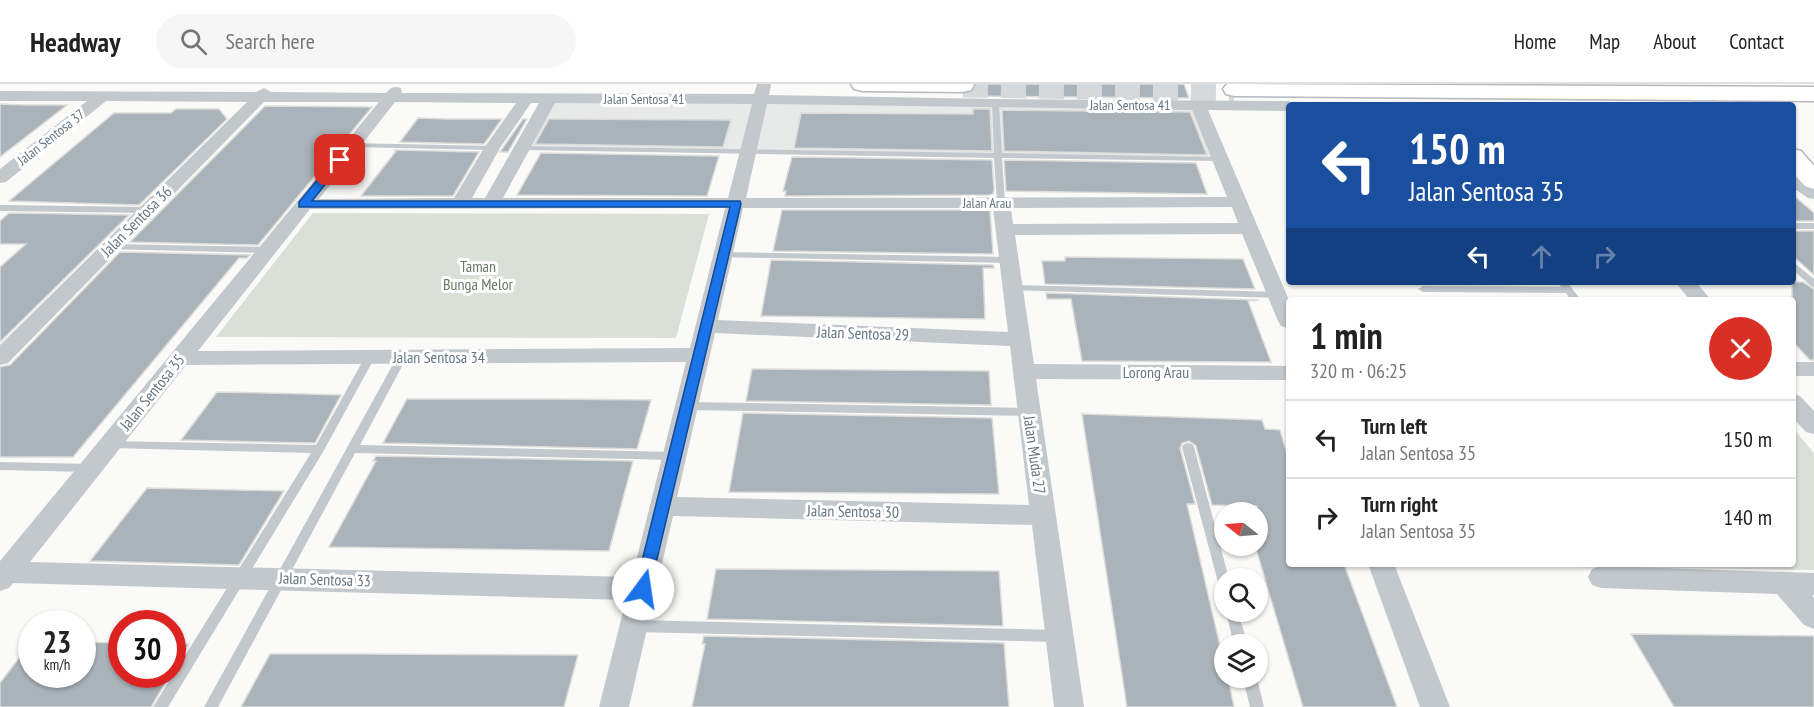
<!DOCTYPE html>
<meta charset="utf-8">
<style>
:root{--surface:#fff;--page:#f6f6f6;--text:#222;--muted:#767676;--line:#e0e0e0}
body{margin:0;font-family:"PT Sans Narrow",sans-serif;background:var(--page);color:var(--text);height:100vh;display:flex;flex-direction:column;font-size:22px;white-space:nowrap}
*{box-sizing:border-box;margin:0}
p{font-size:20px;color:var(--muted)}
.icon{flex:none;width:33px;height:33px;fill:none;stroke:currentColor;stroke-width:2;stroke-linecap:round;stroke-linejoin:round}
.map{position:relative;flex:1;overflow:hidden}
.drawer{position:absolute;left:1286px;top:213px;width:510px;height:270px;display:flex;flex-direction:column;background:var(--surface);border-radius:6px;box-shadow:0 2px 4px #0004}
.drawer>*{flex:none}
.hud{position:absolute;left:1286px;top:18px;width:510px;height:183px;border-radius:6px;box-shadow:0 2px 4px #0004;background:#1a4fa0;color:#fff;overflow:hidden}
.needle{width:39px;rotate:287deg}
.fabs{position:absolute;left:1214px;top:418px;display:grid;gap:12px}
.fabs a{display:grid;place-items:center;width:54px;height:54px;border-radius:50%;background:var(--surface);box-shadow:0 2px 4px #0004;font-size:30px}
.speed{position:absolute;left:18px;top:526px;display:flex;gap:12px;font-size:30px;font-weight:700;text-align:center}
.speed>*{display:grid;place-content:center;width:78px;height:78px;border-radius:50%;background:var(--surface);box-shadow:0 2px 4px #0004;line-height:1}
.speed small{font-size:15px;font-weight:400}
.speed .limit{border:9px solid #d22;background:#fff;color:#111}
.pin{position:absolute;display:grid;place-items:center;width:51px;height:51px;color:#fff;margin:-26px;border-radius:12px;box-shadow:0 3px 9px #0006}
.me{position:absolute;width:66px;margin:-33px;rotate:14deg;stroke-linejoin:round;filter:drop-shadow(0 0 4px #0008)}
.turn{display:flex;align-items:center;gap:21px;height:126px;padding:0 24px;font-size:27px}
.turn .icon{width:78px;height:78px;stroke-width:2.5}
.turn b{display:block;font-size:42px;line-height:51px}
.lanes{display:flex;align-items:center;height:57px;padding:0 24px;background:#0003;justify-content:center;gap:30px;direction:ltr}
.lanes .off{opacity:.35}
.round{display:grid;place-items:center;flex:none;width:63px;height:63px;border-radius:32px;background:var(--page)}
.head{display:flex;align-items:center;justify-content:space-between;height:102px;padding:0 24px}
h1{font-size:36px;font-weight:700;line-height:45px}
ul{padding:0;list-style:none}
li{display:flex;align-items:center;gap:18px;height:78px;padding:0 24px;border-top:2px solid var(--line)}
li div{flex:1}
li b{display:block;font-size:22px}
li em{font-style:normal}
header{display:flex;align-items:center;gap:36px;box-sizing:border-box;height:84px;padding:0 30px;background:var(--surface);border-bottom:2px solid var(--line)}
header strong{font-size:28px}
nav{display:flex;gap:33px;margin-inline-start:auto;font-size:21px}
.search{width:420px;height:54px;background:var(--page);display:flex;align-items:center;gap:15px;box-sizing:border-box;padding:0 21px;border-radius:33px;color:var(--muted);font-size:22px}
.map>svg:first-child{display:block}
.built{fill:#e8e9e9}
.green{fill:#dadfd7}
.building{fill:#aab3b9;stroke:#dcdcda;stroke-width:1.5}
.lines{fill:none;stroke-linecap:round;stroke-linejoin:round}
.trunk-tunnel{stroke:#d5d9db;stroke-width:25;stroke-dasharray:25 13;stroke-linecap:butt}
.trunk-casing{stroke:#b4b9bd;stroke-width:3}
.service{fill:#c3c8cc;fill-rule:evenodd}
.minor{fill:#c3c8cc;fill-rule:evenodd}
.trunk{fill:#fff;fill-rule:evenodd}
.route{fill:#1a73e8;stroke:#114b97;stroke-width:1.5}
.labels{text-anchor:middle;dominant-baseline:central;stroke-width:6;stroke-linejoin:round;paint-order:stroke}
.far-street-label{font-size:14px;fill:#657683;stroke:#fff}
.street-label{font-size:16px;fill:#657683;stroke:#fff}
.park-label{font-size:16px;fill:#687a64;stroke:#fff}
</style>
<header>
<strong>Headway</strong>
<div class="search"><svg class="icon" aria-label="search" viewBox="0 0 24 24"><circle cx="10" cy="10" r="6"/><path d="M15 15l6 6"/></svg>Search here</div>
<nav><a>Home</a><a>Map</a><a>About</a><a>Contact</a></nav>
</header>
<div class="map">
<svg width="1814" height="623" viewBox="0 0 1814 623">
<rect width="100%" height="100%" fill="#fafaf8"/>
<path class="built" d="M554 18 1191 24 1211 73 530 62Z"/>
<g class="green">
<path d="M313 129 709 130 676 254 216 253Z"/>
<path d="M1793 344 1814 369V486L1579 483 1573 480H1792Z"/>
</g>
<g class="building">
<path d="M976 0H1184L1189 14 973 12Z"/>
<path d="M0 20 25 21H67L0 73Z"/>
<path d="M265 22 372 23 258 161 130 158Z"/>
<path d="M176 25H219L227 35 139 121 9 117 114 29H171Z"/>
<path d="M973 25H990L992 67 794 64 801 29 973 30Z"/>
<path d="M1002 26 1190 28 1207 71 1004 67Z"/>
<path d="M418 34 447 35H502L484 60 400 58Z"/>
<path d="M523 35H527L508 68H500Z"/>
<path d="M549 35H559L731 36 723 63 535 60Z"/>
<path d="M394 66 479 68 453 112H361L396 67Z"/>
<path d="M541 69 719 72 707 112 517 111Z"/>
<path d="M792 73 992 76 994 106 993 110 989 111 785 112 786 107H783Z"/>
<path d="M1004 76 1196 79 1207 110 1006 107Z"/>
<path d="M1792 110 1814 129V137H1792Z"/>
<path d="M782 126H990L993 170 773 167Z"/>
<path d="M9 129 129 131 0 258V183L26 160H0V137Z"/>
<path d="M1792 147H1814V191L1792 171Z"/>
<path d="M120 168 250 171 247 174H239L73 373H0V283L10 281Z"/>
<path d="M1065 173 1243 175 1255 205 1045 200 1042 177H1065Z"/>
<path d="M771 176 993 181 994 184H983L985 235 761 232Z"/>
<path d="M1792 198H1803L1814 205V276H1810L1792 257Z"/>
<path d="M1046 209 1259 216 1248 217 1271 278 1082 277 1071 215H1047Z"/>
<path d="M752 285 989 287 991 321 746 317Z"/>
<path d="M217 308 307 310 341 311 315 359 181 356Z"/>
<path d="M407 315H553L651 316 637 365 383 359Z"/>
<path d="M743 329 992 334 999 410 729 408Z"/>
<path d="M1082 330 1262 336 1265 345 1280 346 1288 374V480H1344L1397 623H1303L1257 468V422L1212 421 1196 362 1189 357 1182 359 1180 364 1195 420H1187L1224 579V594H1228L1234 623H1127Z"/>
<path d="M376 372 633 377 609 467 329 463 376 377H373Z"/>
<path d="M147 404 237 406 284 407 239 481 90 477Z"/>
<path d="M716 485 999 487 1003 542 707 535Z"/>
<path d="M1631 550 1814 552V623H1674Z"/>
<path d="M704 552 1004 559 1009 623H692L705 560H702Z"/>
<path d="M32 557V591H82V558L122 559V591H170L151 623H0V599Z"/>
<path d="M172 560H189L172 587Z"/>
<path d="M270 570H362L578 571 564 623H241Z"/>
</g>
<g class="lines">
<path class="trunk-tunnel" d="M963 1 1234 5"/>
<defs>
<g id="trunk">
<path d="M851 0H973L974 1 971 6 963 8 862 7 854 5Z"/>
<path d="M1227 0 1814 3V17L1234 12 1226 10 1223 5Z"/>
<path d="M1792 65 1801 67 1814 82V105L1805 102 1792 88Z"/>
</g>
</defs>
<use href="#trunk" class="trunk-casing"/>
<g class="service">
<path d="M992 18 999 20 1002 69 1219 73 1223 75 1219 77 1002 74 1005 119 1001 122 997 119 994 74 522 66 518 64 522 62 994 69Z"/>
<path d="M349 59 492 62 496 64 492 66 352 63 348 61Z"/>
<path d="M0 121 147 123 151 126 147 129 0 127Z"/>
<rect x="1792" y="139" width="22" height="6"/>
<path d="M110 160 267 163 271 166 267 169 107 165 106 163Z"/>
<path d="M724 168 1009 173 1014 176 1009 179 721 173V169Z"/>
<path d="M1792 177 1814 195V203L1811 202 1792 185Z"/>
<path d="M1557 198H1567L1581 216H1571L1566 209 1423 208 1418 205 1423 202 1561 203Z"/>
<path d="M1012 201 1277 208 1282 211 1277 214 1009 206 1007 204Z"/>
<path d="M370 270 375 273 323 368 168 623H153L311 369 110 364 106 363 104 360 106 357 316 361 365 273Z"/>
<path d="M402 270 407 273 360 361 675 368 679 369 681 372 679 375 675 376 355 369 218 623H204L397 273Z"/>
<path d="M687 318 1029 324 1034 328 1029 332 687 326 682 322Z"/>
<path d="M1188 359 1192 360 1194 363 1229 495H1224V503L1220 502 1218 498 1182 363 1184 360Z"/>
<path d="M0 378 90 380 94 381 96 384 94 387 90 388 0 386Z"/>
<path d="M1226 528H1238L1248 561H1234Z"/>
<path d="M634 536 1059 546 1064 548 1066 552 1064 556 1059 558 634 548 629 546 627 542 629 538Z"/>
<path d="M1243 594H1257L1264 623H1250Z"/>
</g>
<g class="minor">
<path d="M757 0H771L769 11 995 15 1288 17 1295 21H1288V27L1208 26 1289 216 1288 244 1281 242 1278 237 1242 150 1015 151 1034 280 1288 282V296L1036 295 1084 623H1054L1032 441 673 432 629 623H599L626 516 13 499 9 504 0 507V477L379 18H264L8 279 0 281V261L247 18 106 17 6 98 0 99V85L87 17H0V7L256 8 264 4 271 8 386 9C391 3 394 2 401 4L402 9 754 10ZM395 18 516 19 484 64 454 114 319 115ZM531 19H539L485 114H472L500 64ZM555 19 752 20 728 114H503ZM767 20 1192 26 1227 113 746 114ZM1232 123 1238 139 1013 140 1011 124ZM725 124 690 264 198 267 310 125ZM743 124H993L1008 248 718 236ZM715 249 1010 262 1029 421 677 413ZM686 278 632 493 30 478 186 281Z"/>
<path d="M1691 3 1696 5 1714 21H1697L1683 8Z"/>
<path d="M1716 3 1721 5 1738 21H1721L1708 8Z"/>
<path d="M1792 89 1814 102V115L1808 114 1792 103Z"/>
<path d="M1675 198H1696L1711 216H1690Z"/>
<rect x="1792" y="278" width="22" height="14"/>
<path d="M1792 310 1800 312 1814 327V350L1806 348 1792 333Z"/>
<path d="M1368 480H1394L1450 623H1420Z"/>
<path d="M1601 482 1814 489V511H1812L1814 514V545L1804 541 1777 510 1601 504 1592 501 1588 493 1592 485Z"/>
</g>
<use href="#trunk" class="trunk"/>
</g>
<path class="route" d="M336 73 345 76 312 117H740L741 120 649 509 643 511 637 509 635 505 730 123H299V118Z"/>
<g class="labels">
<g class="far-street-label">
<text x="644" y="15">Jalan Sentosa 41</text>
<text x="1130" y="21">Jalan Sentosa 41</text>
<text transform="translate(51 53) rotate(-38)">Jalan Sentosa 37</text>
<text x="987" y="119">Jalan Arau</text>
</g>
<g class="street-label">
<text transform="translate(136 137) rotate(-45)">Jalan Sentosa 36</text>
<text transform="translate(863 249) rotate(2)">Jalan Sentosa 29</text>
<text x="439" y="273">Jalan Sentosa 34</text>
<text x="1156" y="288">Lorong Arau</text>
<text transform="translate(152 308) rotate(-51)">Jalan Sentosa 35</text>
<text transform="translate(1035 371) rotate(82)">Jalan Muda 27</text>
<text transform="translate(853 427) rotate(1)">Jalan Sentosa 30</text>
<text transform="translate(325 495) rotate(2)">Jalan Sentosa 33</text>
</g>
<g class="park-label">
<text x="478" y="182">Taman<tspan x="478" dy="18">Bunga Melor</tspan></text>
</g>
</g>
</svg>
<div class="fabs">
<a><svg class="needle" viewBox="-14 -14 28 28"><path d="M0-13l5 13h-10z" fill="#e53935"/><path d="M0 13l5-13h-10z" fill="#767676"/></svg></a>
<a><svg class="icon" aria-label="search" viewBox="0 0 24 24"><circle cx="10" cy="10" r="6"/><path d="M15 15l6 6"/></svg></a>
<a><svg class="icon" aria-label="layers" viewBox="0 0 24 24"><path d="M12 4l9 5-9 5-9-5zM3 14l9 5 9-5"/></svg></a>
</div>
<div class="speed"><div>23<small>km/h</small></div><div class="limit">30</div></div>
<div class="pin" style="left:340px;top:76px;background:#d93025"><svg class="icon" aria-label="arrive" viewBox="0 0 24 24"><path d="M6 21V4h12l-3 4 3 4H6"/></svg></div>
<svg class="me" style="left:643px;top:505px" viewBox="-20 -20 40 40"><circle r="19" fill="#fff"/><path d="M0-13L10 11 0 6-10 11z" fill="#1a73e8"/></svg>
<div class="hud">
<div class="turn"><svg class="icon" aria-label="left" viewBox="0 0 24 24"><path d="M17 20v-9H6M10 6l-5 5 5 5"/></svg><div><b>150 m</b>Jalan Sentosa 35</div></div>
<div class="lanes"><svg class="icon" aria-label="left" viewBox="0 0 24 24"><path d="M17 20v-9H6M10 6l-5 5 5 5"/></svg><svg class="icon off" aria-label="ahead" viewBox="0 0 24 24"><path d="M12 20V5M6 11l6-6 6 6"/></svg><svg class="icon off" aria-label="right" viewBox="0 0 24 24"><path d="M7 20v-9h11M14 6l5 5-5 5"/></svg></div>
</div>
<section class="drawer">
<div class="head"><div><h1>1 min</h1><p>320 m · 06:25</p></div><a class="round" style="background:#d93025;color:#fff"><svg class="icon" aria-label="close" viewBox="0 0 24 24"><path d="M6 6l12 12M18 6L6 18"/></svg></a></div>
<ul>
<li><svg class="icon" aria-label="left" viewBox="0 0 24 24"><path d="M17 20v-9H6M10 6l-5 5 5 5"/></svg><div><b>Turn left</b><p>Jalan Sentosa 35</p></div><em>150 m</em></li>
<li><svg class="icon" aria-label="right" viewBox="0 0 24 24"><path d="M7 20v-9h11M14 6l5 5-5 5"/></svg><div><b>Turn right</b><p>Jalan Sentosa 35</p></div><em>140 m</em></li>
</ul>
</section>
</div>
